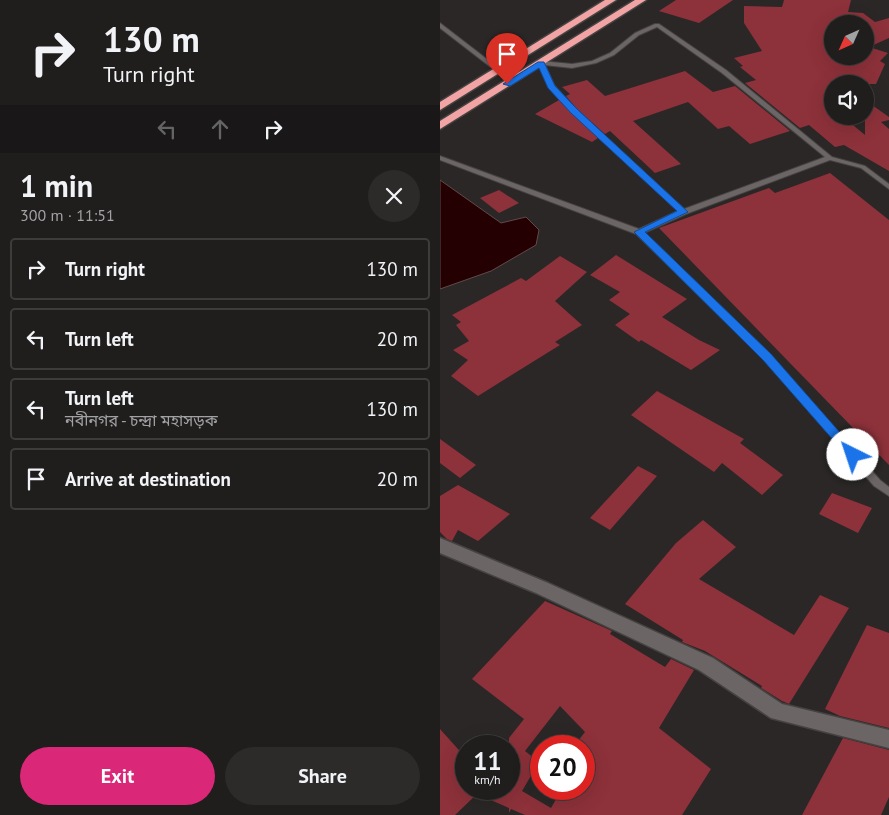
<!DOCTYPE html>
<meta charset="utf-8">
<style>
:root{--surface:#201d1d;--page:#2d2a2a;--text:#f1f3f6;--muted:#a2a2a4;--line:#3d3b3b;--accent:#db2777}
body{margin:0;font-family:"PT Sans","Noto Sans Bengali",sans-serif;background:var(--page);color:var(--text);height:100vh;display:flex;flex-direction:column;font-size:19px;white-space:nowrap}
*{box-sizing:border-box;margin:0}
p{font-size:16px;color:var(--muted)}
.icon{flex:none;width:28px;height:28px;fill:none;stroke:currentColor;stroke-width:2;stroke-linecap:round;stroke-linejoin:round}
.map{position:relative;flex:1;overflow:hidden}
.details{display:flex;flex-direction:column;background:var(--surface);width:440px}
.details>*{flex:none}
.guide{background:#201d1d;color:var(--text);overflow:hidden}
.needle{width:32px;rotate:225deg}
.fabs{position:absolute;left:384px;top:15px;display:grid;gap:10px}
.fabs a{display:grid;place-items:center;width:50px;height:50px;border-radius:50%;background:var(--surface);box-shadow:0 5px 20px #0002,0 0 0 1px var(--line);font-size:25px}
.speed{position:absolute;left:15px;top:735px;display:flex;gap:10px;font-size:25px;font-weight:700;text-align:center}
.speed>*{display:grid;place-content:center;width:65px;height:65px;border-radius:50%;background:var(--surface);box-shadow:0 5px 20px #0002,0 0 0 1px var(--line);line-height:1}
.speed small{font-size:12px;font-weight:400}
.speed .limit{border:8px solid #d22;background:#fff;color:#111}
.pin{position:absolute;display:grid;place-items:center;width:42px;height:42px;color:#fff;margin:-51px -21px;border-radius:50% 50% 50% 0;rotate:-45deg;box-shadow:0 0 5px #0007}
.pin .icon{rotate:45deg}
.me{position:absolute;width:55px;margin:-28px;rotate:319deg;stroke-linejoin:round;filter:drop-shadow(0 0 4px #0008)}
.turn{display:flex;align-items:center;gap:18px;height:105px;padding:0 20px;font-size:22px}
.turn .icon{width:65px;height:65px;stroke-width:2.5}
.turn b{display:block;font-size:35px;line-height:42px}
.lanes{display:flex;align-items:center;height:48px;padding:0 20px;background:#0003;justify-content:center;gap:25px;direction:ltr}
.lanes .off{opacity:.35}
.round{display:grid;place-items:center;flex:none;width:52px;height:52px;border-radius:26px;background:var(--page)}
.summary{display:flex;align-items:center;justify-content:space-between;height:85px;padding:0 20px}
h1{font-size:30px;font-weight:700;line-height:38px}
.primary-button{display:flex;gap:10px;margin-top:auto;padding:10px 20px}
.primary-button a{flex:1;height:58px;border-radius:30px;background:var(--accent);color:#fff;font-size:20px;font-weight:700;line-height:58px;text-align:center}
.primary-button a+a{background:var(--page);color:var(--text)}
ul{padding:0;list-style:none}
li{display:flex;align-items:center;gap:15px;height:62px;margin:0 10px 8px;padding:0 10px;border:2px solid var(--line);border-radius:5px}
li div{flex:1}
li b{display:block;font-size:19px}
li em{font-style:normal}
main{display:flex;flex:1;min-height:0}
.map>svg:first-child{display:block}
.water{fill:#250002;stroke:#63494a}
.building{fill:#8d313a;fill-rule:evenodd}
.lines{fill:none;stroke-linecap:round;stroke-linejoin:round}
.lane-casing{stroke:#464242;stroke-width:2}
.street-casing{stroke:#464242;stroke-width:3}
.highway-casing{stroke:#464242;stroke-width:3}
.lane{fill:#6b6665;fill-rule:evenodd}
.street{fill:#6b6665;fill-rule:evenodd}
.highway{fill:#f2a4a5;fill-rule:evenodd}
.route{fill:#1a73e8;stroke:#114b97}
</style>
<main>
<section class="details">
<div class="guide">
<div class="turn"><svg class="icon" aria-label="right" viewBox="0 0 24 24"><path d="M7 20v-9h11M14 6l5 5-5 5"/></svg><div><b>130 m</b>Turn right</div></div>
<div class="lanes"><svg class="icon off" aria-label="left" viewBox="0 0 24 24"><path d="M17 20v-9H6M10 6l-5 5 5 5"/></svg><svg class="icon off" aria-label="ahead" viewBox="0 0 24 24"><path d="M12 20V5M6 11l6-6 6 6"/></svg><svg class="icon" aria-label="right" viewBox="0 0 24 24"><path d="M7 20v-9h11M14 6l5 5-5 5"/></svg></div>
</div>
<div class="summary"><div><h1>1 min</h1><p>300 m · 11:51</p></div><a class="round"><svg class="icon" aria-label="close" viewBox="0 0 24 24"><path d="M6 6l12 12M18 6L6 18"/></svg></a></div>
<ul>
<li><svg class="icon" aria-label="right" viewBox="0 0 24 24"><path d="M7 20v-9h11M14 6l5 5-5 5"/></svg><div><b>Turn right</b></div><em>130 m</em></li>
<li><svg class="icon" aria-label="left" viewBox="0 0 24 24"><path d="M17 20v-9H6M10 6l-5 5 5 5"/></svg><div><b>Turn left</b></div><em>20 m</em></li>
<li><svg class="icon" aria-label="left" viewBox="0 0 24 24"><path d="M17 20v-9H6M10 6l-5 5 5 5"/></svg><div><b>Turn left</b><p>নবীনগর - চন্দ্রা মহাসড়ক</p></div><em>130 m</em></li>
<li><svg class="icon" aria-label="arrive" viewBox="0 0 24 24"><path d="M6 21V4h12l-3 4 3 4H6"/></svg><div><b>Arrive at destination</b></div><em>20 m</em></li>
</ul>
<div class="primary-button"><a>Exit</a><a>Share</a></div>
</section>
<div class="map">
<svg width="449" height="815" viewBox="0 0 449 815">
<rect width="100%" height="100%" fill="#2b2727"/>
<path class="water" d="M0 180 61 223 86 217 99 230 96 245 51 271 0 289Z"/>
<g class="building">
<path d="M236 0H293L259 23 219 11Z"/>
<path d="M344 0H411L408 12 423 13 435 22 449 18V38L429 47 448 53 440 61 445 64 436 84H392V116H402L425 135V100L449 117V120L441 122 449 129V171L404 145 395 147 369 125 360 128 305 83 316 80 300 67 303 66 294 58 322 51 304 23V6L342 7ZM392 24H425V56H392Z"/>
<path d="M245 71 273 92 295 86 350 131 310 144 289 126 278 129 248 102 193 121 241 164 215 173 170 131 165 134 137 109 126 96 130 94 122 87 147 80 165 96Z"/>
<path d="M119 100 131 113 158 138 152 142 95 114Z"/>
<path d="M390 173 449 220V465L219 228 329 188 335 193Z"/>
<path d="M59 190 79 203 59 213 40 198Z"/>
<path d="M176 255 247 299 222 317 259 340 280 350 251 370 201 340 199 342 175 325 190 314 169 300 180 292 150 275Z"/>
<path d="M120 256 147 272 115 301 142 325 115 342 120 345 38 396 11 376 28 360 13 350 29 341 16 325 21 322 12 315 81 278 86 281Z"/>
<path d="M217 391 304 439 300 443 343 475 322 495 282 463 274 472 191 415Z"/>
<path d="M0 439 36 465 20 478 0 463Z"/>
<path d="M198 466 217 476 170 530 150 518Z"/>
<path d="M18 485 70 514 38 541 18 530 12 541 7 539 0 532V496Z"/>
<path d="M392 493 432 508 418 533 379 514Z"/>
<path d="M263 520 296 547 259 579 354 635 380 595 409 608 349 704 342 701 321 688 322 686 265 651 242 642 243 640 185 604 236 543Z"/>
<path d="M105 601 172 631 170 634 225 667 231 659 254 670 219 728 271 769 242 815H85L71 809 69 813V808L37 794 15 815H0V729L26 758V789H69V738L84 719 32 679ZM120 706 145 732 134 746H144V789H122L111 808 82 791 99 762 85 751Z"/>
<path d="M427 625 449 633V728L400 716 385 709Z"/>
<path d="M403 738 449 750V797L441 815H362Z"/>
</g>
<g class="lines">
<defs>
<g id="lane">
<path d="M0 23 61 70V72H57L0 28Z"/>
<path d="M215 24H219L286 70 392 157 425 166 449 184V189L421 168 390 160 246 214 204 233 330 355 440 480 449 487V496L434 486 324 359 196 234 0 160V156L199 229 238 211 132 112 108 86 98 63 101 61 132 64 152 61 170 53 195 33ZM217 27 282 73 385 157 244 209 136 110 114 85 105 65 132 68 156 63 174 55 199 35Z"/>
</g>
<path id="street" d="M0 538 108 583 273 658 342 704 449 730V748L331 718 259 670 96 593 0 553Z"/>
<g id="highway">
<path d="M165 0H176L0 110V102Z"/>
<path d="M195 0H206L0 129V121Z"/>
</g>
</defs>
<use href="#lane" class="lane-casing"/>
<use href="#street" class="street-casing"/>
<use href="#highway" class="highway-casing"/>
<use href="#lane" class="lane"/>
<use href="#street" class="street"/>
<use href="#highway" class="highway"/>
</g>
<path class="route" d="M98 62H104L115 86 137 109 248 212 205 232 331 354 417 452 419 455 417 458H409L323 360 194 232 237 211 131 113 108 88 99 68 70 86 63 84Z"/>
</svg>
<div class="fabs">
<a><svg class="needle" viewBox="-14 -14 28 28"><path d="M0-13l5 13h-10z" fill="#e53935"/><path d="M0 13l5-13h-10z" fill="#a2a2a4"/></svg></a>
<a><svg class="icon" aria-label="sound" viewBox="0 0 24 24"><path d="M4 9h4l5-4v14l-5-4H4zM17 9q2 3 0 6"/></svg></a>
</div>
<div class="speed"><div>11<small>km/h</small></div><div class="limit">20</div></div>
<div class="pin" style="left:67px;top:84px;background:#d93025"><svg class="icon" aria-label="arrive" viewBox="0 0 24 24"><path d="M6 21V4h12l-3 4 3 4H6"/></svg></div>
<svg class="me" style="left:413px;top:455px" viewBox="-20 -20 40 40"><circle r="19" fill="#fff"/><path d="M0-13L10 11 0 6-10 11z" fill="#1a73e8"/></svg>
</div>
</main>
